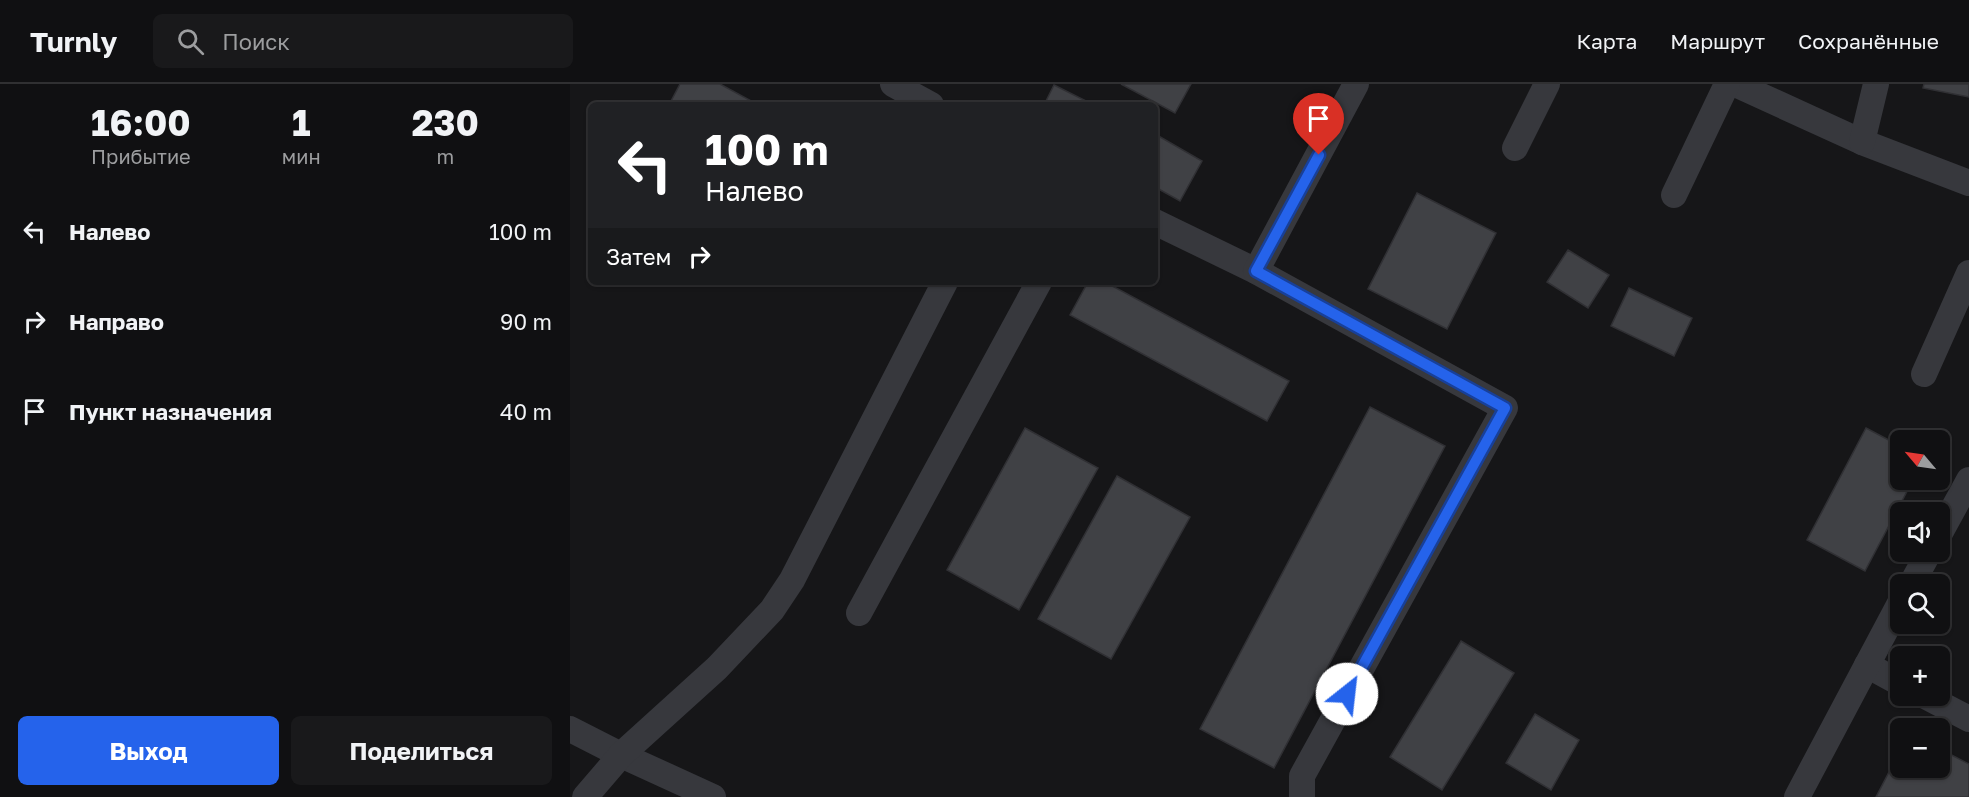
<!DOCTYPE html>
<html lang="ru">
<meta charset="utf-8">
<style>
:root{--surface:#101012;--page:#19191b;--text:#f1f3f6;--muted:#9c9d9f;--line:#303032;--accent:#2563eb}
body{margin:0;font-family:"Golos Text",sans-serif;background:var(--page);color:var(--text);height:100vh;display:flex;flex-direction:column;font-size:22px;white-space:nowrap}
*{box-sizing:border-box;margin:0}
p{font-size:20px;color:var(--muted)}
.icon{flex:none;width:33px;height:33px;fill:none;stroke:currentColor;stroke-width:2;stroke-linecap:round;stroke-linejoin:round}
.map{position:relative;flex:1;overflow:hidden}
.details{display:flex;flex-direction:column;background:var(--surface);width:570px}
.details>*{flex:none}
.banner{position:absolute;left:18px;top:18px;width:570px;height:183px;border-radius:9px;box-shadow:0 2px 4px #0004,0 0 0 2px var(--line);background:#202124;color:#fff;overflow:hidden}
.needle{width:39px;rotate:299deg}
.buttons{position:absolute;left:1320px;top:346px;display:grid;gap:12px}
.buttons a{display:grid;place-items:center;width:60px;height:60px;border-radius:9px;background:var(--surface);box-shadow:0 2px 4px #0004,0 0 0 2px var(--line);font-size:30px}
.pin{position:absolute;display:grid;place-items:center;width:51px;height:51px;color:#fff;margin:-62px -26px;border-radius:50% 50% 50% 0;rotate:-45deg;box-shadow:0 0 6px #0007}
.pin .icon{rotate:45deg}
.me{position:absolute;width:66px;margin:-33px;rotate:29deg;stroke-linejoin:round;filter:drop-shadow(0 0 4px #0008)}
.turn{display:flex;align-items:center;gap:21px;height:126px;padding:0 18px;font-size:27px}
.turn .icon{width:78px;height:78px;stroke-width:2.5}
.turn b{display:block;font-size:42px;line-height:51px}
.then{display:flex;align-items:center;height:57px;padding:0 18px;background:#0003;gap:12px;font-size:22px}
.eta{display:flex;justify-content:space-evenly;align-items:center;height:102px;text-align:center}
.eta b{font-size:36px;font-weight:700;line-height:42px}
.button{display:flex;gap:12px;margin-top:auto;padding:12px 18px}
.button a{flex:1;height:69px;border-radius:9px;background:var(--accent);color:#fff;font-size:24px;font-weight:700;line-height:69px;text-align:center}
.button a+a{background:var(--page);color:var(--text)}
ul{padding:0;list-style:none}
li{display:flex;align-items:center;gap:18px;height:90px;padding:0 18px}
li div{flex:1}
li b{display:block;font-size:22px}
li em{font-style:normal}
header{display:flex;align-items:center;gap:36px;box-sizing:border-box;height:84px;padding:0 30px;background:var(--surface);border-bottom:2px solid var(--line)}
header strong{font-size:28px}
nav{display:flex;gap:33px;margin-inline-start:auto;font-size:21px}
.search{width:420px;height:54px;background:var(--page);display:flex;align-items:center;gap:15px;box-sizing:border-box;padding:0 21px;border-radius:9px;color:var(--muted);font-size:22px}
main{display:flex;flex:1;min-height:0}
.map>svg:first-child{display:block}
.building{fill:#404145;stroke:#303034;stroke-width:1.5}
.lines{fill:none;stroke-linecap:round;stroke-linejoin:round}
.minor{stroke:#37383d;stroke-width:26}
.route-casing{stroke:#184099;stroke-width:15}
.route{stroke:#2563eb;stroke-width:10}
</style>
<header>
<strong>Turnly</strong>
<div class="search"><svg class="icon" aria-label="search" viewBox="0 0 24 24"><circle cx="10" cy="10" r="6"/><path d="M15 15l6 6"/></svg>Поиск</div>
<nav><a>Карта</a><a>Маршрут</a><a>Сохранённые</a></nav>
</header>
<main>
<section class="details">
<div class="eta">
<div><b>16:00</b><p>Прибытие</p></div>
<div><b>1</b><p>мин</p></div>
<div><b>230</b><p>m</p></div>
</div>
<ul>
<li><svg class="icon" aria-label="left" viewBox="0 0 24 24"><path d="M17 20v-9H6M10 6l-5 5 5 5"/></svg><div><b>Налево</b></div><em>100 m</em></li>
<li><svg class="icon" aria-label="right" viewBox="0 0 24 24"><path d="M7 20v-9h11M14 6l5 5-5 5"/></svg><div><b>Направо</b></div><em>90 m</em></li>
<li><svg class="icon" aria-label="arrive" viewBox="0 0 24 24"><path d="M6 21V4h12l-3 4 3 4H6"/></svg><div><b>Пункт назначения</b></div><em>40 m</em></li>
</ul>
<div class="button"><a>Выход</a><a>Поделиться</a></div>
</section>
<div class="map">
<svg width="1399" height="713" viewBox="0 0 1399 713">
<rect width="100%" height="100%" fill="#161618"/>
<g class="building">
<path d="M110 0H150L185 19 184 21H99Z"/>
<path d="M551 0H621L605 29Z"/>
<path d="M1354 0H1399V13L1353 4Z"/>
<path d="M484 1 520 19 518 21H474Z"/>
<path d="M585 50 632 77 610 117 585 103Z"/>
<path d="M847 109 926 149 877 245 798 205Z"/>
<path d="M998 166 1039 191 1018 224 977 198Z"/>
<path d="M518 198H535L719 297 697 337 500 231Z"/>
<path d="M1059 204 1122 234 1104 272 1041 242Z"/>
<path d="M800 323 875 362 704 684 630 645Z"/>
<path d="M455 344 528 384 449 526 377 486Z"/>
<path d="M1296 344 1330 362V396H1343L1295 487 1237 456Z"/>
<path d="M547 392 620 433 541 575 468 535Z"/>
<path d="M891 557 944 589 872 706 820 673Z"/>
<path d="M965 630 1009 656 981 706 936 679Z"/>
<path d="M1370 665 1399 680V713H1306L1330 667V684H1370Z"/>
</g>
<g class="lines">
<g class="minor">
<path d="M323 0 361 21"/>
<path d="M1165 0 1292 58 1399 99"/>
<path d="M1292 58 1306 0"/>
<path d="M945 64 977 0"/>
<path d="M1104 111 1157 0"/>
<path d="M585 138 686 187 935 324 732 692V713"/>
<path d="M686 187 786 0"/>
<path d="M1354 290 1399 189"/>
<path d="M1370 449 1399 396"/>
<path d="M1341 501 1359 468"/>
<path d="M289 529 469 198"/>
<path d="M1297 581 1330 599"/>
<path d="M1355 612 1399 635"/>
<path d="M0 645 51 671 143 713"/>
<path d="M15 713 51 671 147 584 202 526 222 496 375 198"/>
<path d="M1227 713 1330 519"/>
</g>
</g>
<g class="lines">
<defs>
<path id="route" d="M749 71 686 187 935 324 777 610"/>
</defs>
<use href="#route" class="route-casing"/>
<use href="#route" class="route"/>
</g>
</svg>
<div class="buttons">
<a><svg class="needle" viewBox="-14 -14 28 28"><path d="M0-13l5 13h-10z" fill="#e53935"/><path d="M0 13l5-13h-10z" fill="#9c9d9f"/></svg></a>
<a><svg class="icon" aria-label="sound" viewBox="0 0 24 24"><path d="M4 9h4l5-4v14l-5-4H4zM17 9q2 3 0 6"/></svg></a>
<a><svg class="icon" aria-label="search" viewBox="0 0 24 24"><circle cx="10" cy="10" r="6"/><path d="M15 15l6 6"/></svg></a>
<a>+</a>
<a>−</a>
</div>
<div class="pin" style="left:749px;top:71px;background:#d93025"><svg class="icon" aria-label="arrive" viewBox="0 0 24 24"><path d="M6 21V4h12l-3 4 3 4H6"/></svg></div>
<svg class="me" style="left:777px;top:610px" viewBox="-20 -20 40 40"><circle r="19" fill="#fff"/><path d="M0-13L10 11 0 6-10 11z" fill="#2563eb"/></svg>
<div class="banner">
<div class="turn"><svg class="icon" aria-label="left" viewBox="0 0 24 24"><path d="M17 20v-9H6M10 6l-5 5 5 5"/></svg><div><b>100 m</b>Налево</div></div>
<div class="then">Затем<svg class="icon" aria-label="right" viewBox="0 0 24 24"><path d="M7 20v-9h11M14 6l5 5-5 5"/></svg></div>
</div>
</div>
</main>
